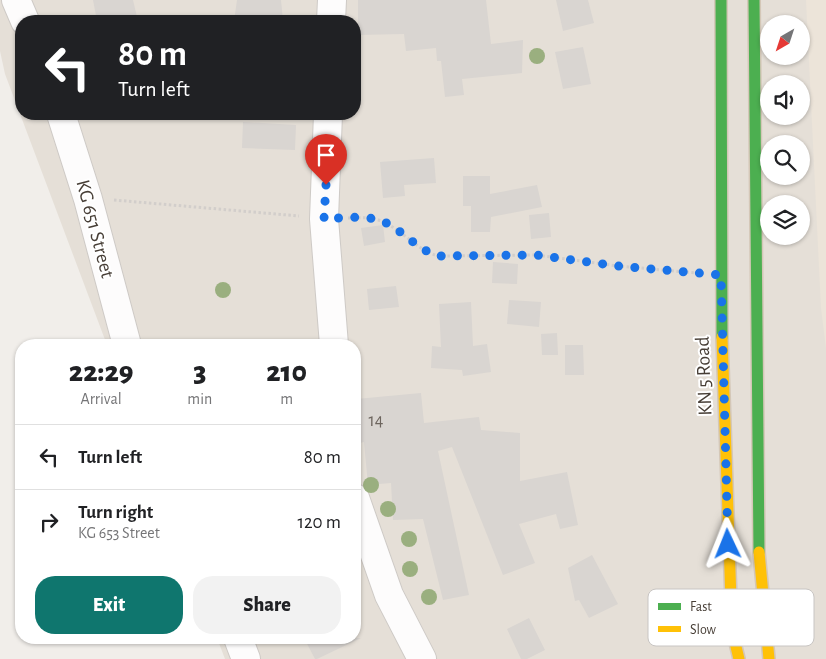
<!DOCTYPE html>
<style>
:root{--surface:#fff;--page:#f2f2f2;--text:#202124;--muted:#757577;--line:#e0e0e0;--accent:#0f766e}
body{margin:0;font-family:"Alegreya Sans",sans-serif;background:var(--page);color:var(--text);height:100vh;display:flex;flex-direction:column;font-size:19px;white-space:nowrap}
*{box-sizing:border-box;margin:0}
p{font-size:16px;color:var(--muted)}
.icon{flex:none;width:28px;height:28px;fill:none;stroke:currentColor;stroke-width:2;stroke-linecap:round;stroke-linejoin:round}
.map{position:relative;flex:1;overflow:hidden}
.side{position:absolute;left:15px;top:339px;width:346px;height:305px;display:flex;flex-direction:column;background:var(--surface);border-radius:20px;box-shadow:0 1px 4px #0004}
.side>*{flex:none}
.top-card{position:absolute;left:15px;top:15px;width:346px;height:105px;border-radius:20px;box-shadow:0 1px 4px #0004;background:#202124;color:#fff;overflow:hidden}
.needle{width:32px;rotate:219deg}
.tools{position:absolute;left:760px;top:15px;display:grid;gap:10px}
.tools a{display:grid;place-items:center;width:50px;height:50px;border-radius:50%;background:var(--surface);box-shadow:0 1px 4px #0004;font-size:25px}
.pin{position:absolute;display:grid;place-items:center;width:42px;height:42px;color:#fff;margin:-51px -21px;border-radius:50% 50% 50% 0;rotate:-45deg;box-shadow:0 0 5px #0007}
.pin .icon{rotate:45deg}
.me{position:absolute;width:55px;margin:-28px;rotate:358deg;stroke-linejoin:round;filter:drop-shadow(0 0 4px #0008)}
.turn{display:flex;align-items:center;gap:18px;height:105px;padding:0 20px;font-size:22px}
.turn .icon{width:65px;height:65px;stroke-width:2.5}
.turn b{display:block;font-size:35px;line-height:42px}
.eta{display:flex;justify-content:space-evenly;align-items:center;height:85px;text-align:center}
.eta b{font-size:30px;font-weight:800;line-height:35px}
.action{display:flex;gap:10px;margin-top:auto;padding:10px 20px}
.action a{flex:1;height:58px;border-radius:20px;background:var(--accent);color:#fff;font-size:20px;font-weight:800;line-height:58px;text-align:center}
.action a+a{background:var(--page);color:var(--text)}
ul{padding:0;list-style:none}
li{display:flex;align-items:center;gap:15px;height:65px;padding:0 20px;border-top:1px solid var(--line)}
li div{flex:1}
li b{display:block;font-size:19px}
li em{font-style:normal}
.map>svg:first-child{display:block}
.residential{fill:#e5dfd7;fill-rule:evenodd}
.education{fill:#ece4d9}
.building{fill:#d9d5d1}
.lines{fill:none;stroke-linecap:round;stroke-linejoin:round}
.street-casing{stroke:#cecac6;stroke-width:30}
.fast-casing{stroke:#d4c7b7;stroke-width:14}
.slow-casing{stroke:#d4c7b7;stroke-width:14}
.path{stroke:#d2cecb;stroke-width:3;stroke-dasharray:2.5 2.5;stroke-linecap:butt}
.street{stroke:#fdfcfc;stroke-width:28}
.fast{stroke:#4caf50;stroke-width:11}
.slow{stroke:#ffc107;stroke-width:11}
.tree{fill:#9aaf7f}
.route{stroke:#1a73e8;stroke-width:9;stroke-dasharray:0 16.2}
.labels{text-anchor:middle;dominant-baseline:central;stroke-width:4;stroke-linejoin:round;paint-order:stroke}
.number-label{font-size:18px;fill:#6d655e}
.street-label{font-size:20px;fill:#473e36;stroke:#fff}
.key{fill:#fff;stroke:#c8c5c3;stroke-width:1}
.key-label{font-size:14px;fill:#473e36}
</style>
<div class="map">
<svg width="826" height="659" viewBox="0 0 826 659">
<rect width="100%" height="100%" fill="#f1eeea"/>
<path class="residential" d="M0 0H826V659H225L217 638H355V345H107L5 74 0 51ZM21 21H355V114H21ZM769 24H801V56H769ZM769 84H801V116H769ZM769 144H801V176H769ZM769 204H801V236H769Z"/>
<path class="education" d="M806 0H826V348L821 308Z"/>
<g class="building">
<path d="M93 0H133L138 21H97Z"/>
<path d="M237 0H281L283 21H234Z"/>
<path d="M358 0H486L491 44 523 40 522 73 462 79 464 95 445 97 441 61H437L436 48 406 51 404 34 358 35Z"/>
<path d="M556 0H588L594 23 563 31Z"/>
<path d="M583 47 591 84 563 89 555 52Z"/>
<path d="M243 122 296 125 295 150 242 148Z"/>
<path d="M434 158 436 183 404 185 405 196 383 198 380 162Z"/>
<path d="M463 176H490V194L537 185 542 207 491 217 490 232H471V206H463Z"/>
<path d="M549 213 551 237 531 239 529 215Z"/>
<path d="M383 225 385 242 364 246 361 228Z"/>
<path d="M493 262 518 264 517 284 492 283Z"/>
<path d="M396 286 399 307 369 310 367 289Z"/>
<path d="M509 300 541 302 539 327 507 324Z"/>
<path d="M471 302 473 346 487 344 491 372 463 376 462 370 431 368 432 346 441 347 439 304Z"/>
<path d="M557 333 558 355H542L541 334Z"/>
<path d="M565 345H583L584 375H565Z"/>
<path d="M421 393 424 423 479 417 481 430 520 433V481L567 472 578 525 560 529 556 514 519 524 535 563 503 575 452 447 438 451 469 595 443 600 423 519 393 520 391 483 368 485 364 442 360 443 356 399Z"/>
<path d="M592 555 618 604 589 618 579 600 575 601 568 568Z"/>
<path d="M529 618 545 650 527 659H521L507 629Z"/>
<path d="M304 638H361L317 659H315Z"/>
</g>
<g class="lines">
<defs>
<g id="street">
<path d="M16 0 25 21"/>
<path d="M331 21 332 0"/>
<path d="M61 114 88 199 127 345"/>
<path d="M328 114 324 219 334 345"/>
<path d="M355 498 389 595 422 659"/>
<path d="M238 638 246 659"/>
</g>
<g id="fast">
<path d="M721 0 722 337"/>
<path d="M754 0 759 552"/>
</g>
<g id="slow">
<path d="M722 337 732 630 739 659"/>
<path d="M759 552 769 659"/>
</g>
</defs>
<use href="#street" class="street-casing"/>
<use href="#fast" class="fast-casing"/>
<use href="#slow" class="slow-casing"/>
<g class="path">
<path d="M292 114 305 115"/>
<path d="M114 200 299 216"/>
<path d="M348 218C356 218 366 217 375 219 399 225 414 249 438 256L536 255 618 266 696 273"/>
</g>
<use href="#street" class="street"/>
<use href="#fast" class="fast"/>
<use href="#slow" class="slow"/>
</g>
<g class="tree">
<circle cx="537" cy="56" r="8"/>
<circle cx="223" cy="290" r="8"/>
<circle cx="371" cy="485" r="8"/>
<circle cx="388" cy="509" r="8"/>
<circle cx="409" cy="539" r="8"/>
<circle cx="410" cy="569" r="8"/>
<circle cx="429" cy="597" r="8"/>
</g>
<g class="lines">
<path class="route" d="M326 185 324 219C342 218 365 215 382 221 403 230 416 249 438 256L536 255 618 266 721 275 728 544"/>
</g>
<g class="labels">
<g class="number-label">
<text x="376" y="421">14</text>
</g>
<g class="street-label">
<text transform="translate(95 229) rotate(75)">KG 651 Street</text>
<text transform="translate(704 376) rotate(-92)">KN 5 Road</text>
</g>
</g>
<rect x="648" y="589" width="166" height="57" rx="8" class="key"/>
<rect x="658" y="603" width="23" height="7" fill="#4caf50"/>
<rect x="658" y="626" width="23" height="6" fill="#ffc107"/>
<g class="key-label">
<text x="690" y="611">Fast</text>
<text x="690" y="634">Slow</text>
</g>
</svg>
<div class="tools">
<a><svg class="needle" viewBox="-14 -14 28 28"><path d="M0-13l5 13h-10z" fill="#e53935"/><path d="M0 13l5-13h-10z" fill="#757577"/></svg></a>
<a><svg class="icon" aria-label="sound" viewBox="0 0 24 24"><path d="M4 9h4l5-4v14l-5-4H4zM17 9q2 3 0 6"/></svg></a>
<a><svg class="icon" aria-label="search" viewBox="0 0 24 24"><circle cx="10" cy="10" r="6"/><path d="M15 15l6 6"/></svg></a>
<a><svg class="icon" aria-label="layers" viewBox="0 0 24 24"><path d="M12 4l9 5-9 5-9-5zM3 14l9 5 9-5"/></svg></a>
</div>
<div class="pin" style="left:326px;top:185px;background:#d93025"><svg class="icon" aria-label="arrive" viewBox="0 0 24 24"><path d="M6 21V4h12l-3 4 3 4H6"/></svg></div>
<svg class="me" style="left:728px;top:544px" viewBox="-20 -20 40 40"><path d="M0-17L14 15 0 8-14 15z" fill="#1a73e8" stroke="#fff" stroke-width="4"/></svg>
<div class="top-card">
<div class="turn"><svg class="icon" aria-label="left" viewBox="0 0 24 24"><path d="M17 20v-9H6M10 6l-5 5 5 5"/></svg><div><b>80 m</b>Turn left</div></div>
</div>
<section class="side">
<div class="eta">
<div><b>22:29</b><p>Arrival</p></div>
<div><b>3</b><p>min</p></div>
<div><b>210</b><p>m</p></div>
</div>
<ul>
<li><svg class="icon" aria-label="left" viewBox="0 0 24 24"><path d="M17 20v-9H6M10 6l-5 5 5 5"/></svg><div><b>Turn left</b></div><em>80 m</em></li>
<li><svg class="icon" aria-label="right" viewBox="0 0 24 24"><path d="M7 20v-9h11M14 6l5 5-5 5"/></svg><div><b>Turn right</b><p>KG 653 Street</p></div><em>120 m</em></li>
</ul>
<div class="action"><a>Exit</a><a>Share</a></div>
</section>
</div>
